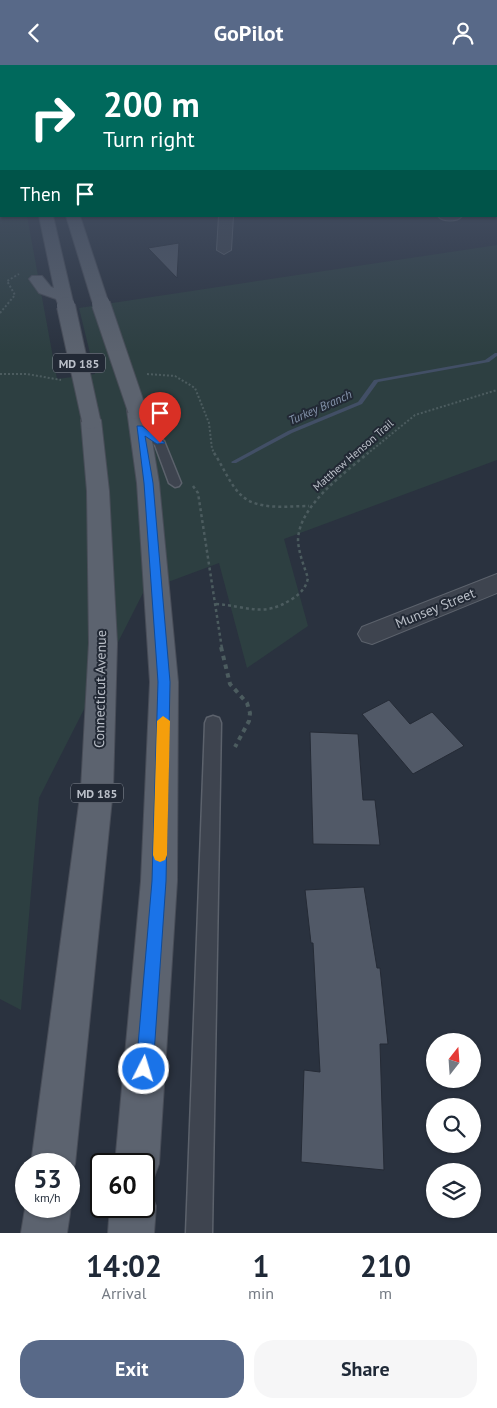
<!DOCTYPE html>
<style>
:root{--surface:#fff;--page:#f6f6f7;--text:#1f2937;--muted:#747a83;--accent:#586988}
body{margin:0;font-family:"PT Sans",sans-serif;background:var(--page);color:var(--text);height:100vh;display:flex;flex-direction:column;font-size:19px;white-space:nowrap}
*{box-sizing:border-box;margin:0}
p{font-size:16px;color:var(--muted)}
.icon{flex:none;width:28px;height:28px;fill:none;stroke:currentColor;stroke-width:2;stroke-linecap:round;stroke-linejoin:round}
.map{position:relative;height:1168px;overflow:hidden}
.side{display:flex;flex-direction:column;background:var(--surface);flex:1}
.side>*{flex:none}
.top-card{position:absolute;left:0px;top:0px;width:498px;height:152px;box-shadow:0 1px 4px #0004;background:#00695c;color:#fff;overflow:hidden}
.needle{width:32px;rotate:17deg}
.tools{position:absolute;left:426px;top:968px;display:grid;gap:10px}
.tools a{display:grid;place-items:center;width:55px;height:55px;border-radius:50%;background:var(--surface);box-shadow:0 1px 4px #0004;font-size:25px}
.speed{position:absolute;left:15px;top:1088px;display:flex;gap:10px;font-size:25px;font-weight:700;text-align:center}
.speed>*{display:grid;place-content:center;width:65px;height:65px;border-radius:50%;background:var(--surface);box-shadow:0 1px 4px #0004;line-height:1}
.speed small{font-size:12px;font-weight:400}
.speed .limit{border:2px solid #111;border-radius:8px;background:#fff;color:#111}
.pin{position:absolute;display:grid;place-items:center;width:42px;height:42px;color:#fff;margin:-51px -21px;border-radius:50% 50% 50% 0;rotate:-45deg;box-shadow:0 0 5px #0007}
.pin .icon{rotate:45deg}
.me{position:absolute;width:55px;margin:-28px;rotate:5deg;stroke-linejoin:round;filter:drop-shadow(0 0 4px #0008)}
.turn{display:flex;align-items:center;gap:18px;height:105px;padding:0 20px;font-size:22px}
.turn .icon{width:65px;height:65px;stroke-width:2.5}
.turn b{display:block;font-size:35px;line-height:42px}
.then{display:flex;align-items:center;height:48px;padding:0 20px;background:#0003;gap:10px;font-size:19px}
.eta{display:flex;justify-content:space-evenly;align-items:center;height:85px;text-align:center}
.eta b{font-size:30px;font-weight:700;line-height:35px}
.cta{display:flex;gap:10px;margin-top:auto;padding:10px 20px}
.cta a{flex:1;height:58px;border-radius:20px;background:var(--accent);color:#fff;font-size:20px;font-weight:700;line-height:58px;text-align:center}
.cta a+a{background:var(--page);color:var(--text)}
header{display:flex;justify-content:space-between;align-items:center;height:65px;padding:0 20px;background:var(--accent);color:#fff;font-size:22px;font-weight:700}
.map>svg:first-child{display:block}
.green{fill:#2d3f41}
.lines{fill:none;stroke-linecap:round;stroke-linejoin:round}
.stream{fill:#424f66;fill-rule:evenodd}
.building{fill:#515967;stroke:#252b36}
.service-casing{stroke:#5c626c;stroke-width:3}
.minor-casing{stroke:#5c626c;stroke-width:2}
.primary-casing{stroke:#484d58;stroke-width:2}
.path-far2{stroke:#4c5c5f;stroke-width:2;stroke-dasharray:2 2;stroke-linecap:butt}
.path-far1{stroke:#4c5c5f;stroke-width:2.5;stroke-dasharray:3 3;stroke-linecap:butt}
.path{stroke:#4c5c5f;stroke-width:4;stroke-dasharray:4.5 4.5;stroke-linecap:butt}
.service{fill:#3e444f;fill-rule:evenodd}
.minor{fill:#3e444f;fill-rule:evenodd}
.primary{fill:#5c636f;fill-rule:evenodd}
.primary-bridge-far1-casing{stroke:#484d58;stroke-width:16;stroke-linecap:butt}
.primary-bridge-casing{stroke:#484d58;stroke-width:20;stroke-linecap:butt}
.primary-bridge-far1{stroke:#5c636f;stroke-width:14}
.primary-bridge{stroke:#5c636f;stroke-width:18}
.route{fill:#1a73e8;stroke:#114b97}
.slow{fill:#f59e0b}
.labels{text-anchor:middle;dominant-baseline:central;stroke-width:4;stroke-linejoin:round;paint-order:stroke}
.far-street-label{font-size:11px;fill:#bbc0c9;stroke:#222935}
.shield{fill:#222935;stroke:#8d939d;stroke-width:1}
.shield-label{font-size:12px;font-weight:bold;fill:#bbc0c9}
.far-water-label{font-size:12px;font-style:italic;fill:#8695ad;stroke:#222935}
.street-label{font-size:14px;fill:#bbc0c9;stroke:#222935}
</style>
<header><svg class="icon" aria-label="back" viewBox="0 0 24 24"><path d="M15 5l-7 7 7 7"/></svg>GoPilot<svg class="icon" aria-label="person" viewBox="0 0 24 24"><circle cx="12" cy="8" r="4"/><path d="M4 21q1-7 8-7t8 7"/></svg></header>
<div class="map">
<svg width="497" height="1168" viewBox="0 0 497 1168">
<rect width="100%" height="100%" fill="#2a323f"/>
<path class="green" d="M0 125 1 151H27L57 314 95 309 79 243 497 180V395L284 474 308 561 247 603 219 498 144 526 39 733 21 945 0 934Z"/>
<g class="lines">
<path class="stream" d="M495 288H497V291L489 297 378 317 362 339 292 368 236 398H232L231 397 288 366 358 337 374 315 485 295Z"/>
</g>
<g class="building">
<path d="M179 178 177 213 148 183Z"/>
<path d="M389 635 410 659 432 647 464 681 413 709 362 649Z"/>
<path d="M310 667 358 669 363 735H375L380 780 313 779Z"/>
<path d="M364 822 377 903H380L388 979H380L384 1105 301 1097 304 1005 320 1007 313 878H311L305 825Z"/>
</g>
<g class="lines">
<defs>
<g id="service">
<path d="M139 360 164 376 181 418 179 421 175 422 169 418 155 380 133 363Z"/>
<path d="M213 651 219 653 221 658 212 1168H186L205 658 207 653Z"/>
</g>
<g id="minor">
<rect x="496" y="141" width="1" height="8"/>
<path d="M219 151H233L231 185 224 189 217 185Z"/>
<path d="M438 151H462C457 157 443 157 438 151Z"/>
<path d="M497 509V528L372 579 362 576 358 569 362 562Z"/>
</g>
<g id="primary">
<path d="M39 151H53L74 241 72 244H60L56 234 39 228 29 214 32 211H42L51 222 54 223Z"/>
<path d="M66 151H80L108 236 106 239H94L92 236Z"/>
<path d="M137 339 144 341 147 345 159 418 178 617 177 816 159 1099 153 1115 144 1118V1099H115L141 816 150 617 137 418 127 345 130 341Z"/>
<path d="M91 349 98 351 101 355 109 426 117 578 113 724 75 1099 69 1115V1099H31L81 724 89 578 87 426 81 355 84 351Z"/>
<path d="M144 1123 149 1125 156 1141 154 1168H108L110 1141H144Z"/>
<path d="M69 1136 71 1141 67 1168H21L26 1138V1141H69Z"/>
</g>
</defs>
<use href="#service" class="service-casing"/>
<use href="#minor" class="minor-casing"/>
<use href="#primary" class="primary-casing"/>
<g class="path-far2">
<path d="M0 248 15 230 7 216 19 209"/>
<path d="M0 309H27L61 315"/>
<path d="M147 309 175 311 195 323 209 358 212 384 215 389"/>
<path d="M163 349 168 362"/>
<path d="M367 389 415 350 497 325"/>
</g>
<g class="path-far1">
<path d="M214 388C223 401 230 420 241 430 257 446 289 441 309 441"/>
<path d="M193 421 198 428 222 584"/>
<path d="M216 539C247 541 263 553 292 534 300 529 306 523 308 513 304 501 299 489 298 476 298 441 344 409 368 388"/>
</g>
<path class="path" d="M221 582 230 619 247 638 250 648 249 656 235 682"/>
<use href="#service" class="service"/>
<use href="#minor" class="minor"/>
<use href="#primary" class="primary"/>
<defs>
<path id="primary-bridge-far1" d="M100 236 101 240"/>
<g id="primary-bridge">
<path d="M101 239 137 345"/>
<path d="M66 241 91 355"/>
</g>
</defs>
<use href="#primary-bridge-far1" class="primary-bridge-far1-casing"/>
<use href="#primary-bridge" class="primary-bridge-casing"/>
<use href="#primary-bridge-far1" class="primary-bridge-far1"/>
<use href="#primary-bridge" class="primary-bridge"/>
</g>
<linearGradient id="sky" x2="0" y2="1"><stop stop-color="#171c23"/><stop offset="0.43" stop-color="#444f63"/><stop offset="1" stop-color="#444f63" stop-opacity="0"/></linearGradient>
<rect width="497" height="288" fill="url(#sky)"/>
<path class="route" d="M137 361H142L165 378 157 379 145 371 153 418 170 617 166 816 153 1004 150 1011 144 1013 138 1011 136 1004 152 816 158 617 144 418Z"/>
<path class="slow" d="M163 651 170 656 167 790 165 795 160 797 155 795 153 790 157 656Z"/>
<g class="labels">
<g class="far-street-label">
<text transform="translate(353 390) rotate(-41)">Matthew Henson Trail</text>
</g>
<g class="shield">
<rect x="53" y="288.5" width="52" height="19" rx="4"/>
<rect x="71" y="718.5" width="52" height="19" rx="4"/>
</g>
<g class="shield-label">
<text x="79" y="298">MD 185</text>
<text x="97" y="728">MD 185</text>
</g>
<g class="far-water-label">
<text transform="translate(320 342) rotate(-24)">Turkey Branch</text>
</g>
<g class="street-label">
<text transform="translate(435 543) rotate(-22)">Munsey Street</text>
<text transform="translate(100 624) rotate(-89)">Connecticut Avenue</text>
</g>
</g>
</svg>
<div class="tools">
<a><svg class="needle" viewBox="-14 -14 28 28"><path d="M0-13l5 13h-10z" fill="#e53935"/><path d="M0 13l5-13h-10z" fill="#747a83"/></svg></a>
<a><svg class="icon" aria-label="search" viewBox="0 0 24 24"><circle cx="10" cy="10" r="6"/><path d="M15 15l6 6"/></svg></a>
<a><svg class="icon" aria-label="layers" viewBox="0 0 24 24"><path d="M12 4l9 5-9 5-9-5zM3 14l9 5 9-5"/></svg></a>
</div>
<div class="speed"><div>53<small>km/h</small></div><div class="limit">60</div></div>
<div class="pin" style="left:160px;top:378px;background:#d93025"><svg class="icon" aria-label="arrive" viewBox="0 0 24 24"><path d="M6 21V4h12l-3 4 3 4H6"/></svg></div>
<svg class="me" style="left:144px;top:1004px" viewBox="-20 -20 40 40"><circle r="17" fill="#1a73e8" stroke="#fff" stroke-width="3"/><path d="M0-11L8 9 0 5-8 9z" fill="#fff"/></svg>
<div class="top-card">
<div class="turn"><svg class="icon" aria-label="right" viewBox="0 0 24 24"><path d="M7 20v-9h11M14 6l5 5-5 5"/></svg><div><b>200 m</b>Turn right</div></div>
<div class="then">Then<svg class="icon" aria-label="arrive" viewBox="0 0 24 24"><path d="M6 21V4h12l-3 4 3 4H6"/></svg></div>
</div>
</div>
<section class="side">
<div class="eta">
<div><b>14:02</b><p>Arrival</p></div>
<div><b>1</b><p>min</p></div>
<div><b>210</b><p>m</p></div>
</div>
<div class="cta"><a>Exit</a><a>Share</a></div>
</section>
